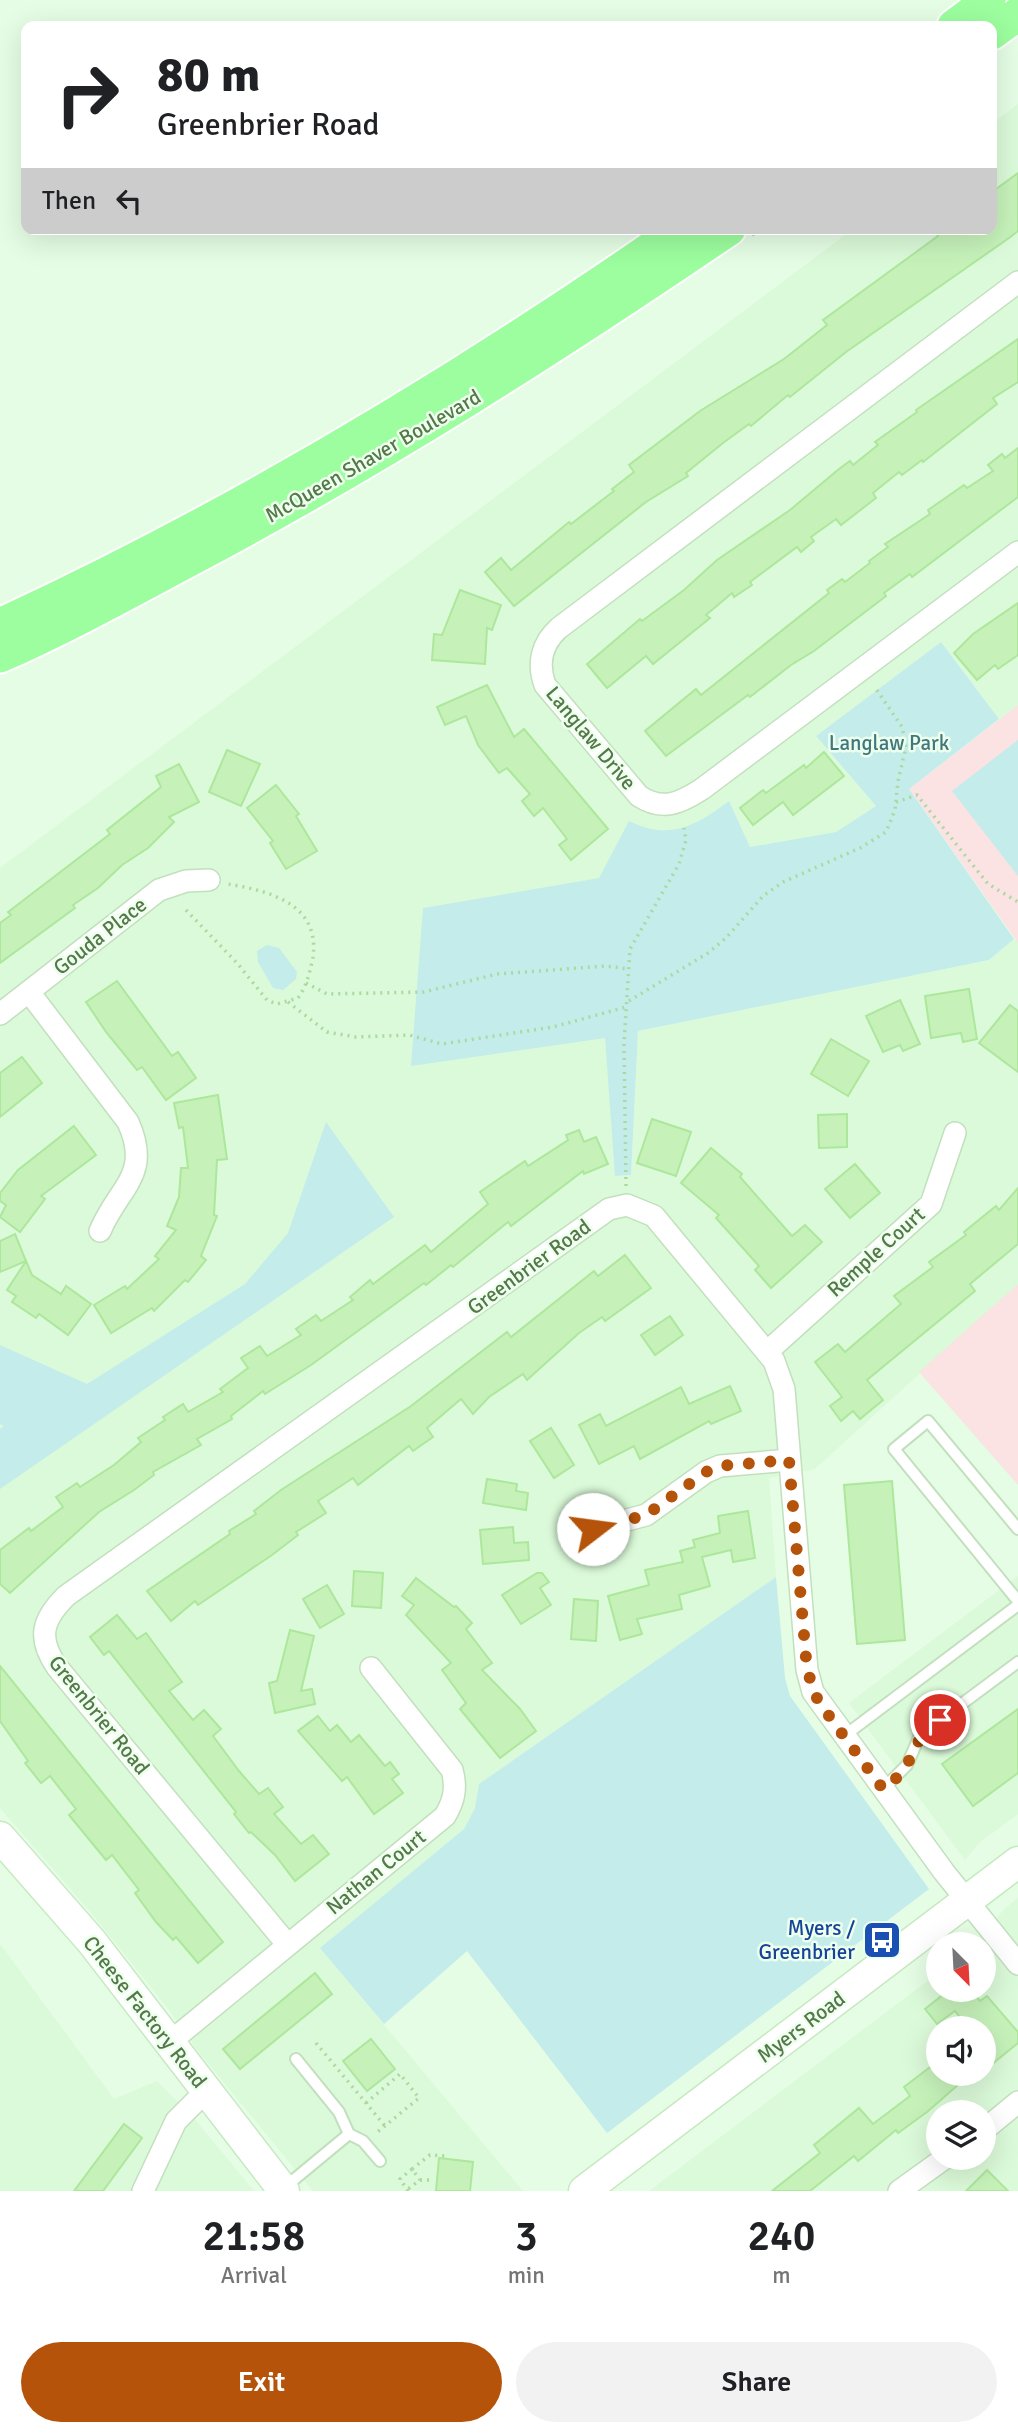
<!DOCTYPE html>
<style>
:root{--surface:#fff;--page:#f2f2f2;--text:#202124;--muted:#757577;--accent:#b45309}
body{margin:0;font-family:Signika,sans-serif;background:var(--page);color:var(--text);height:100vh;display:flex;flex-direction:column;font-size:26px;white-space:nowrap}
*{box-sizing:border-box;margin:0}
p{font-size:23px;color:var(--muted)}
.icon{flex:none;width:38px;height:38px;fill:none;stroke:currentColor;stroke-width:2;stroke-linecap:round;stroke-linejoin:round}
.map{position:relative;height:2191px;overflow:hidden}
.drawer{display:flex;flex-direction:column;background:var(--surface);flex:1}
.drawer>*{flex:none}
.top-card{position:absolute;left:21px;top:21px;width:976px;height:214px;border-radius:14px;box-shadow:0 7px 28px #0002;background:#fff;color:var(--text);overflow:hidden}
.needle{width:46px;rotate:156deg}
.fabs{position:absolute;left:926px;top:1932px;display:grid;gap:14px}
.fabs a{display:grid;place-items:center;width:70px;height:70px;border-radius:50%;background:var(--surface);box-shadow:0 7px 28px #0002;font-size:35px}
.pin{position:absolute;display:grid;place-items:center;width:60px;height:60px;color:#fff;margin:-30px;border:4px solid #fff;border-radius:50%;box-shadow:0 2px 7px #0007}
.me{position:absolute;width:77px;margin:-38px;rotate:75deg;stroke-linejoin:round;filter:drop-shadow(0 0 5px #0008)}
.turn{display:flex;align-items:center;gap:24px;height:147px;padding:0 21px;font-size:32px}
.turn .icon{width:91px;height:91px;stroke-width:2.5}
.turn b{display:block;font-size:49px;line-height:60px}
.then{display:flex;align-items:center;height:66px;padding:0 21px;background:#0003;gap:14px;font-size:26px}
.eta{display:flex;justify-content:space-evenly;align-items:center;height:119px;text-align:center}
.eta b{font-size:42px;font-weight:600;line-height:49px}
.primary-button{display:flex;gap:14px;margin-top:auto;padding:14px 21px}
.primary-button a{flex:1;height:80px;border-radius:42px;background:var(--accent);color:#fff;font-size:28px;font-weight:600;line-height:80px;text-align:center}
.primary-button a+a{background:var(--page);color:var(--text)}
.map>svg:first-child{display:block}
.residential{fill:#dbfad9;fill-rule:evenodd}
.education{fill:#fae3e2}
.green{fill:#c3eceb}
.building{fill:#c6f2ba;stroke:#ade79c;stroke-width:2}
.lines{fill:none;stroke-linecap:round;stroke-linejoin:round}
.lane-casing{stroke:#c2e0bd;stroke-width:14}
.street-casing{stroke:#c2e0bd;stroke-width:24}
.secondary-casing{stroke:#c6eac0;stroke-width:33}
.primary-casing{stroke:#fff;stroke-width:37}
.path{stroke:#acd99f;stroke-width:3.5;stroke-dasharray:2 5;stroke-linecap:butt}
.lane{stroke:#fff;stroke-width:10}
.street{stroke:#fff;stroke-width:21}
.secondary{stroke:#fff;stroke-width:30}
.primary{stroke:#9cfe9e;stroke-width:33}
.route{stroke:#b45309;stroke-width:12;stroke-dasharray:0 21.6}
.labels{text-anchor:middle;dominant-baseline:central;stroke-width:5;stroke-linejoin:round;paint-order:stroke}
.street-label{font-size:21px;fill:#557749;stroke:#edffed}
.park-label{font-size:21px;fill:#41787e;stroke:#edffed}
.transit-label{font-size:21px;fill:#164399;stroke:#edffed;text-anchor:end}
</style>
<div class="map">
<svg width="1018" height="2191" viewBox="0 0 1018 2191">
<rect width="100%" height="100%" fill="#e5fde5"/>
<g class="residential">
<path d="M1018 104V705L999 719 941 642 816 736 876 806 836 832 750 847 729 802 697 824 680 830H652L629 822 599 878 423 908 605 1038 616 1176 631 1175 638 1031 989 960 1014 939 1018 943V1284L815 1469 769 1478 776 1577 479 1784 475 1808 464 1829 320 1948 523 2191H313L197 2050 170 2011 93 1915 0 1808V868L853 229H992V124Z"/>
<path d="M1018 1576V1814L979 1843 965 1860 849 1703Z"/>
<path d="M1018 1898V2191H649L938 1973V1990H984V1944H976L1004 1909ZM938 2028H984V2074H938ZM938 2112H984V2158H938Z"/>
<path d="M0 1944 114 2099 157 2081 193 2117 254 2191H0Z"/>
</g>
<g class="education">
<path d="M1018 705V943L909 789Z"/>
<path d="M1018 1284V1485L919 1372Z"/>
</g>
<g class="green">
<path d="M941 642 999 719 909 789 1014 939 989 960 638 1031 631 1175 615 1176 605 1038 411 1066 423 908 599 878 629 821C669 841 696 826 729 801L750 847 836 832 876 806 816 736Z"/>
<path d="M1018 740V876L952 791Z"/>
<path d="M267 945 279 948 297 972 296 979 283 990 273 988 258 962 257 951Z"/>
<path d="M326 1122 394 1217 0 1489V1429L4 1426 0 1424V1345L87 1384 245 1284 288 1233Z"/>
<path d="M776 1577 785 1678 790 1696 929 1889 607 2133 467 1951 384 2024 320 1948 464 1829 475 1808 479 1784Z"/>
</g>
<g class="building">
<path d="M1018 173V231L1009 238 846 352 790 397 788 395 751 426 749 424 723 443 686 473 688 476 646 502 514 606 485 572 501 558 511 570 569 522 571 524 614 491 612 489 634 472 629 465 700 411 784 359 827 325 823 320 938 236 934 229H992V192Z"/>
<path d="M1018 339V382L993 398 997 404 923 462 922 460 902 475 899 472 873 493 876 498 841 525 836 519 811 537 814 541 801 552 797 547 750 582 752 585 734 597 732 593 706 615 710 618 653 664 646 656 607 688 587 664 640 619 642 621 684 590 717 560 790 510 839 469 850 461 853 465 878 445 875 442 917 412 916 410Z"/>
<path d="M1018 448V497L912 577 910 574 884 593 886 596 814 651 791 665 750 697 748 695 666 756 645 731 696 689 701 695 829 593 827 590 842 579 845 582 870 563 869 561 888 547 885 544 930 514 928 510 964 485 967 488 993 471 988 465 1002 454 1005 458Z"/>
<path d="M460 590 501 605 492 630 487 628 485 664 432 660 434 634 442 635Z"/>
<path d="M1018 603V655L998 669 995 665 977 680 954 653 973 634Z"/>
<path d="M487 685 514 737 524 729 608 829 571 860 559 845 567 839 543 808 534 816 522 801 530 794 507 768 499 773 478 745 466 716 445 725 437 707Z"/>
<path d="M227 750 260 764 241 806 209 792Z"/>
<path d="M824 752 844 776 793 815 783 802 753 825 740 808 763 790 766 793 804 765 806 768Z"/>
<path d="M179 764 199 802 169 817 174 822 148 848 122 865 98 888 73 905 75 908 0 963V923L11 915 8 912 110 834 107 830 161 787 156 776Z"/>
<path d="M276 785 299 814 296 816 317 851 286 869 270 843 273 841 247 808Z"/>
<path d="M117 981 172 1056 178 1052 196 1078 166 1100 142 1067 137 1070 106 1032 86 1002Z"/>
<path d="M969 989 977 1039 963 1042 961 1033 931 1038 925 996Z"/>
<path d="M900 1000 920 1044 903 1051 900 1045 883 1052 866 1016Z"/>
<path d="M1010 1005 1018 1011V1072L979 1043Z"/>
<path d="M831 1039 869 1061 848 1096 811 1074Z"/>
<path d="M22 1057 42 1083 0 1117V1073Z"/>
<path d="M218 1095 227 1159 217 1160 214 1215 217 1216 201 1256 206 1260 188 1282 185 1280 154 1311 152 1308 111 1333 94 1305 125 1286 127 1289 159 1259 155 1256 176 1230 167 1226 179 1197 181 1168H188L183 1127 179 1128 174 1103Z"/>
<path d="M847 1114V1147L819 1148 818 1115Z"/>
<path d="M652 1119 691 1132 676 1176 637 1163Z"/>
<path d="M74 1126 96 1155 41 1196 45 1199 20 1232 0 1217 6 1205 0 1201V1193L18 1170Z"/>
<path d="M579 1130 584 1142 596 1137 608 1164 584 1174 583 1171 511 1226 508 1222 453 1267 451 1265 426 1285 424 1283 311 1365 265 1394 263 1391 231 1416 232 1419 197 1439 201 1445 153 1472 154 1475 134 1490 99 1512 10 1593 0 1584V1550L29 1528 31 1531 63 1507 56 1497 77 1483 80 1487 114 1465 141 1442 138 1438 165 1420 163 1417 183 1404 188 1412 223 1392 220 1389 248 1368 241 1358 260 1346 267 1356 301 1335 296 1329 316 1315 321 1321 353 1300 350 1297 370 1280 373 1284 425 1245 431 1252 488 1204 480 1192 525 1161 528 1166 568 1140 566 1135Z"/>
<path d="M711 1148 742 1174 740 1177 792 1236 805 1225 822 1242 771 1288 755 1270 759 1266 716 1218 719 1215 681 1183Z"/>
<path d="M855 1164 880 1193 850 1218 825 1189Z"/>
<path d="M1018 1188V1244L970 1284 975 1291 867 1380 883 1400 860 1419 853 1411 841 1421 830 1406 842 1397 815 1362 838 1344 845 1352 901 1304 894 1296 933 1267 929 1262 966 1235 964 1232 996 1206 999 1210Z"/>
<path d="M15 1234 26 1261 0 1272V1241Z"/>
<path d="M625 1255 651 1288 605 1321 602 1317 579 1333 527 1380 523 1374 489 1397 473 1414 461 1399 427 1428 433 1437 413 1451 409 1446 358 1485 353 1478 318 1501 326 1513 296 1532 298 1535 272 1555 198 1605 195 1601 171 1621 147 1591 230 1534 229 1531 256 1514 254 1511 281 1490 411 1406 507 1332 511 1337 594 1271 598 1276Z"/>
<path d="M26 1261 32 1275 61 1294 66 1286 91 1304 68 1335 39 1314 36 1318 12 1302 16 1296 7 1290Z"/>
<path d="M670 1316 683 1335 655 1355 641 1335Z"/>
<path d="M730 1386 741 1411 711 1424 709 1421 640 1459 634 1446 599 1464 579 1425 600 1414 606 1426 681 1387 689 1404Z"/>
<path d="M551 1428 574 1465 554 1478 530 1441Z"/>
<path d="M487 1479 517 1484 516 1491 528 1493 526 1510 483 1503Z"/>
<path d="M892 1481 905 1640 857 1644 844 1485Z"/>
<path d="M748 1511 755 1558 733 1562 731 1550 702 1557 710 1586 679 1595 682 1609 637 1619 642 1634 620 1640 608 1596 649 1585 645 1570 683 1562 680 1551 695 1547 693 1540 720 1533 718 1516Z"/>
<path d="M513 1527 514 1543 528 1542 529 1560 483 1564 480 1530Z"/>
<path d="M354 1571 383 1573 381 1608 352 1606Z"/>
<path d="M537 1573H542L549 1582 540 1588 551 1605 521 1624 502 1595Z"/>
<path d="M416 1578 454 1607 456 1606 472 1623 466 1629 492 1663 482 1670 520 1709 536 1731 500 1758 460 1709 466 1703 442 1670 451 1663 406 1615 414 1605 402 1596Z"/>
<path d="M327 1585 344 1614 320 1628 303 1599Z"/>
<path d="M574 1599 598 1601 596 1641 571 1639Z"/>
<path d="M117 1615 137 1639 146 1633 182 1682 169 1691 193 1720 204 1710 221 1729 213 1736 239 1771 259 1794 268 1788 283 1807 274 1814 301 1844 313 1835 329 1854 295 1881 275 1855 251 1832 249 1833 234 1814 236 1812 109 1651 104 1655 90 1637Z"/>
<path d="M290 1630 314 1636 301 1691 312 1689 315 1704 275 1713 269 1683 277 1681Z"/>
<path d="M0 1666 223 1942 198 1963 176 1937 173 1940 156 1922 135 1893 139 1890 112 1855 106 1860 69 1815 76 1809 50 1776 41 1783 25 1763 28 1761 0 1721Z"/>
<path d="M1018 1709V1773L973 1806 942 1764Z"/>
<path d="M318 1716 330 1731 337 1725 351 1742 359 1735 385 1766 390 1762 399 1774 392 1779 403 1793 374 1814 347 1777 342 1781 298 1731Z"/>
<path d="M315 1973 332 1994 240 2069 223 2049Z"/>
<path d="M949 1990H971L980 2001 987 1996 1018 2032V2043L991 2065 984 2055V2028H968L955 2011 937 2024 925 2009Z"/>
<path d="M371 2039 395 2069 367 2091 343 2061Z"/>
<path d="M938 2061V2074H949L958 2085 927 2112 898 2133 896 2130 858 2161 854 2156 810 2191H772L820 2153 814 2145 859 2108 873 2124 910 2096 904 2087Z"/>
<path d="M124 2124 142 2138 103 2191H74Z"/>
<path d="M439 2158 473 2162 470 2191H436Z"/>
<path d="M987 2170 1008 2191H966Z"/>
</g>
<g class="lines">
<defs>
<g id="lane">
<path d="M1018 1529 928 1421 894 1449 1018 1601"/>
<path d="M844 1736 1018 1605"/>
<path d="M883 1789 907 1765 920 1735 1018 1662"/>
<path d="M349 2134 363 2141 380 2161"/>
<path d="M285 2187 349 2134 339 2112 296 2059"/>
</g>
<g id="street">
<path d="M1018 282 559 628C542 643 537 663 545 685L639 796C662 811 679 804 702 789L1018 552"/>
<path d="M29 992 128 1122C152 1175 119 1186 100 1231"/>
<path d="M0 1014 159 890 186 881 209 880"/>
<path d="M767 1352 931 1204 955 1133"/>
<path d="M593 1529 646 1515 706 1472 720 1466 789 1460"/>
<path d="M287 1944 57 1667C37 1638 42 1620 66 1596L609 1209 627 1205 654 1216 774 1361 784 1389 807 1670 813 1692 944 1872 1018 1964"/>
<path d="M170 2042 445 1816C454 1801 457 1788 452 1770L371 1668"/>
<path d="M984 2130 1018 2102"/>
<path d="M143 2191 176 2121 206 2091"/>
<path d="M899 2191 945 2158"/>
</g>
<g id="secondary">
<path d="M0 1837 92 1942 284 2191"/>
<path d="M584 2191 1018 1862"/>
</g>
<g id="primary">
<path d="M954 26 989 0"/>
<path d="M992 33 1018 14"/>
<path d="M0 625C234 517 468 376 679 229"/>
<path d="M0 656C66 627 129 592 193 558 381 458 554 348 729 229"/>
</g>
</defs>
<use href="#lane" class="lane-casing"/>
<use href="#street" class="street-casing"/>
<use href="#secondary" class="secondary-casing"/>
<use href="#primary" class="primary-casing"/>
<g class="path">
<path d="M752 235 760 229"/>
<path d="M896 802 917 795 988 884 1018 902"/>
<path d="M186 910 237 963 267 1000 277 1004 298 998C307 986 310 971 313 957 320 904 270 891 228 884"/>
<path d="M306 983 327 994 424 992 497 974 606 966 628 969"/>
<path d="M629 1001 708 953 726 938 763 896 783 882 860 848 886 832 895 810 898 781 906 747 902 727 876 689"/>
<path d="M288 1002 327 1032 356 1037 409 1035 442 1044 553 1027 626 1007"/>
<path d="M626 1186 624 1043 630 949 679 864 686 840 684 828"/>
<path d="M316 2043 385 2126"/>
<path d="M366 2103 400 2074 419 2098 375 2134"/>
<path d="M412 2169 430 2155 445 2156"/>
<path d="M420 2180H432"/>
<path d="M408 2191 400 2179 412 2169 420 2180 408 2189"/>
</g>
<use href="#lane" class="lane"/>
<use href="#street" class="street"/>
<use href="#secondary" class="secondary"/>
<use href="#primary" class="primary"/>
</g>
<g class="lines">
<path class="route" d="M593 1529 646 1515 706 1472 720 1466 789 1460 807 1670 818 1701 883 1789C891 1782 903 1774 907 1765 918 1742 918 1737 940 1720"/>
</g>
<defs>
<symbol id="bus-square" viewBox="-11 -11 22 22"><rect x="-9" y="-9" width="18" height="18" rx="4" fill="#1a4fb4" stroke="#edffed"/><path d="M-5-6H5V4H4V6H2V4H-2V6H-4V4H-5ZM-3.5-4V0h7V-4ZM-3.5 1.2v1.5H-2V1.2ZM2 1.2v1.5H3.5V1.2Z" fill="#fff"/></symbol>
</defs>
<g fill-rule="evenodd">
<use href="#bus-square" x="860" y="1918" width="44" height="44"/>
</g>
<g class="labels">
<g class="street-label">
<text transform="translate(373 456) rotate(-30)">McQueen Shaver Boulevard</text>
<text transform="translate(591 738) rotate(50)">Langlaw Drive</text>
<text transform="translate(100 936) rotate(-38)">Gouda Place</text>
<text transform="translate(876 1252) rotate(-42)">Remple Court</text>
<text transform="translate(529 1267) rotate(-36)">Greenbrier Road</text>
<text transform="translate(99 1715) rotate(51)">Greenbrier Road</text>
<text transform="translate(376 1872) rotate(-39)">Nathan Court</text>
<text transform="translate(145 2012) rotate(52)">Cheese Factory Road</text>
<text transform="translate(801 2027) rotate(-37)">Myers Road</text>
</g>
<g class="park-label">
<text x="889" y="743">Langlaw Park</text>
</g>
<g class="transit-label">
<text x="855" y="1928">Myers /<tspan x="855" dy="24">Greenbrier</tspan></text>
</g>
</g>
</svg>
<div class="fabs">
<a><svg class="needle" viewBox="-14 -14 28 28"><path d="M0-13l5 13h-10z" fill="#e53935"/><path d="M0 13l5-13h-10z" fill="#757577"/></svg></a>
<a><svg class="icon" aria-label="sound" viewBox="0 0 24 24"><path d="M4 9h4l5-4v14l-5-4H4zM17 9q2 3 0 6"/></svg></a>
<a><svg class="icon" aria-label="layers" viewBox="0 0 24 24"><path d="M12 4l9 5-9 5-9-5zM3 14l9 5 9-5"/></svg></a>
</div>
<div class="pin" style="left:940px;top:1720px;background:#d93025"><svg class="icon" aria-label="arrive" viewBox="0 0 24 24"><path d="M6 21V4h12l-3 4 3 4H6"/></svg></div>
<svg class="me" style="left:593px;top:1529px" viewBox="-20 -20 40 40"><circle r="19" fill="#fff"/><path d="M0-13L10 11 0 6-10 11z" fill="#b45309"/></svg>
<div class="top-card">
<div class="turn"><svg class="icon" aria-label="right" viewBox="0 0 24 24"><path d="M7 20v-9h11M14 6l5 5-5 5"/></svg><div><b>80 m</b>Greenbrier Road</div></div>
<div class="then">Then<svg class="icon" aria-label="left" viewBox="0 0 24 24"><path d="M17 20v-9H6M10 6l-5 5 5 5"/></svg></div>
</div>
</div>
<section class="drawer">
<div class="eta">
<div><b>21:58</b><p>Arrival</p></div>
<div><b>3</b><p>min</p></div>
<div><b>240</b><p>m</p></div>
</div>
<div class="primary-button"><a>Exit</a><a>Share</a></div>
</section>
